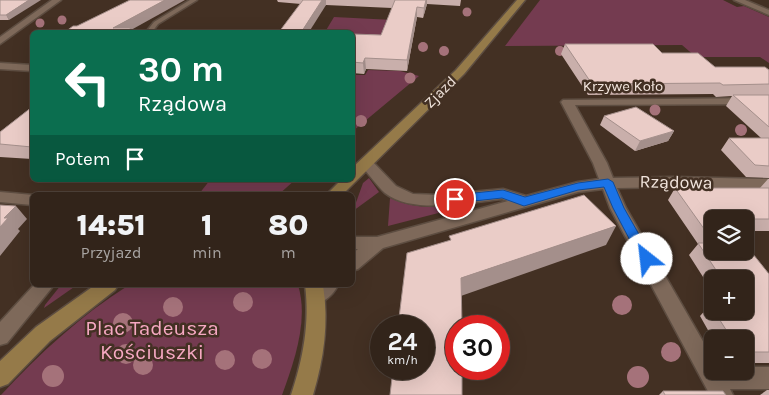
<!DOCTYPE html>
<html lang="pl">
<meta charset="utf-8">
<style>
:root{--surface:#32241a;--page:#3d3027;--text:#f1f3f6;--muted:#a8a4a2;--line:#4d4139}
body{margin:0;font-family:Karla,sans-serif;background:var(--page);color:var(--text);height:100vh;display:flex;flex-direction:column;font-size:19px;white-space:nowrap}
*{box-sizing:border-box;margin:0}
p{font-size:16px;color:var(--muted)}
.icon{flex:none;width:28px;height:28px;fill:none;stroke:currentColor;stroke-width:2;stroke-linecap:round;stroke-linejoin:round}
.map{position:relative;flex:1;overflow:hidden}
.details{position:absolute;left:30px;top:192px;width:325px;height:95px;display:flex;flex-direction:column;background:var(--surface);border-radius:8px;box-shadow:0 5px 20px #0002,0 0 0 1px var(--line)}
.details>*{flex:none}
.banner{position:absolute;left:30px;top:30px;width:325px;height:152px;border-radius:8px;box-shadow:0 5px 20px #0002,0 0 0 1px var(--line);background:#0b6e4f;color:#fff;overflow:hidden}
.buttons{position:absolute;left:704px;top:210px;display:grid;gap:10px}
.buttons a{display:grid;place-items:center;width:50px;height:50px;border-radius:8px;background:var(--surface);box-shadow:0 5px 20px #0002,0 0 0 1px var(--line);font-size:25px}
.speed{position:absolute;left:370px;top:315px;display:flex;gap:10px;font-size:25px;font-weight:700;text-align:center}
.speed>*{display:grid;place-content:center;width:65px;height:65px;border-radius:50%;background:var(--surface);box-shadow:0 5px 20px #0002,0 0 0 1px var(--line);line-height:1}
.speed small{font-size:12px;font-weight:400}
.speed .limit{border:8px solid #d22;background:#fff;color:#111}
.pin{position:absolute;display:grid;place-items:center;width:42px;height:42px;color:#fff;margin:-21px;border:2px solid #fff;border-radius:50%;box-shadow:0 1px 5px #0007}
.me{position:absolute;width:55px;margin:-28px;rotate:331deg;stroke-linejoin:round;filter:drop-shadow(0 0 4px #0008)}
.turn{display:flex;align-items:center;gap:18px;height:105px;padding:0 25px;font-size:22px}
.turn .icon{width:65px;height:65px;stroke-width:2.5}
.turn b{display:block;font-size:35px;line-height:42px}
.then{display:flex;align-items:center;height:48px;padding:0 25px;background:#0003;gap:10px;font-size:19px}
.eta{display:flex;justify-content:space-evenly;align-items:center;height:85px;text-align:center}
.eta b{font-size:30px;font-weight:800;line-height:35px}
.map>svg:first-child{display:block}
.green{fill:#743b50}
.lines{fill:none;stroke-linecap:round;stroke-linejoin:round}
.lane-casing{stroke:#5d4d41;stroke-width:3}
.street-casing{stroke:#5d4d41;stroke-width:3}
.secondary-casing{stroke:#5d4d41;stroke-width:3}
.lane{fill:#7e695a;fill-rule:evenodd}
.street{fill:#7e695a;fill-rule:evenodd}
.secondary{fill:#957a49;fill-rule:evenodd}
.tree{fill:#a5727a}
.wall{fill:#c9afab}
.shaded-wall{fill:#a48f8b}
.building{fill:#eaccc7;stroke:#a48f8b}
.route{fill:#1a73e8;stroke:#114b97}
.labels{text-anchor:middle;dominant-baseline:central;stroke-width:5;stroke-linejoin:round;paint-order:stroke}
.far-street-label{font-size:15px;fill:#f1e4dc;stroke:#433023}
.street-label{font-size:18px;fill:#f1e4dc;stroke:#433023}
.near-park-label{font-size:21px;fill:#f6a8c2;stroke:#433023}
</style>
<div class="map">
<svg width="769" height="395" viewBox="0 0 769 395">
<rect width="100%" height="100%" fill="#433023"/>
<g class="green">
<path d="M540 0H723L737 7 744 6 769 17V63L760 57H696L682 45 505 46Z"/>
<path d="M334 17 413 21 409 41 353 37 352 32H325Z"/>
<path d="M368 70 400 71 419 76 353 131V75H365Z"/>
<path d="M369 178 379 192 353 211 363 183Z"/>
<path d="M210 180H295L278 195 199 194Z"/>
<path d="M390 198C422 212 447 207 480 200L481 202 388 226Z"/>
<path d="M61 285H77L44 308 45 305Z"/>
<path d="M129 285H298C309 320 294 362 282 395H1C39 354 81 315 129 285Z"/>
</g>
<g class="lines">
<defs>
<path id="lane" d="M190 0H197L158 24 152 32H146L154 22Z"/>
<g id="street">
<path d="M52 0H61L0 44V37Z"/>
<path d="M734 0H745L769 10V15Z"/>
<path d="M0 63 32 65V71L0 69Z"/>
<path d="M769 98V104L575 105 607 163 613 178 674 177 769 179V189L674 187 617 188 626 208 712 357V371H745V367H769V389H730L733 395H710L610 208 603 189 578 192 383 248 358 269 352 271V254L358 249H352V237H377L508 201 502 199C470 202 413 215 385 193 377 186 370 175 362 167L360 164 362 161H372L396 186 413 194 439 195 503 189 526 196 578 182 599 179 593 163 561 102 563 100Z"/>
<path d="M0 192 33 195 32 205 0 202Z"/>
<path d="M34 285H54L7 343 0 345V322Z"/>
<path d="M316 285H338C333 296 321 306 309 302L307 296 309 290Z"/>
</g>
<g id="secondary">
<path d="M517 0H525L464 74 342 195H326L341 180H352V168L456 70Z"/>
<path d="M95 285H118L115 290 50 341 8 384 0 387V361L36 327Z"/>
<path d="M305 285H323C329 323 324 358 313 395H291C303 359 310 323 305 285Z"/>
</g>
</defs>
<use href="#lane" class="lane-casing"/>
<use href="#street" class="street-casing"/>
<use href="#secondary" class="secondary-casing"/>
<use href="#lane" class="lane"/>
<use href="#street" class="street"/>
<use href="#secondary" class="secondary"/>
</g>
<g class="tree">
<circle cx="467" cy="12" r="4.5"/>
<circle cx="62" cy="20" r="4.5"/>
<circle cx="40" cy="23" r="4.5"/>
<circle cx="423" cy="47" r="5"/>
<circle cx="444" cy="51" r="5"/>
<circle cx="560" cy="51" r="5"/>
<circle cx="410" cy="78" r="5.5"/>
<circle cx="655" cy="110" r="5.5"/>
<circle cx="361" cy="121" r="6"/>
<circle cx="741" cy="130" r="6"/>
<circle cx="243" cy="302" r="10"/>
<circle cx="622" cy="305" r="10"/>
<circle cx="173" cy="307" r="10"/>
<circle cx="123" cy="323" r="10"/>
<circle cx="671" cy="352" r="10"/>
<circle cx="126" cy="354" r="10"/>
<circle cx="262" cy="359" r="10"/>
<circle cx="225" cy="360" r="10"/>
<circle cx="143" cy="365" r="10"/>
<circle cx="53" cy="376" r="11"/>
<circle cx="638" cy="377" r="11"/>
</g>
<g class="wall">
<path d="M0 0 9 20H0Z"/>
<path d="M277 0H461L460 6 427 4 423 18 417 17 407 71 366 69 364 74 352 73V34L381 35 392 8 326 5 279 32 301 4 278 2Z"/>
<path d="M565 44 662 53 715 67 769 70V178L746 177 721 150 729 138H761L726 106 732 96 716 97 713 94 588 95 561 54Z"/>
<path d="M32 107V159L0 157V132Z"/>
<path d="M604 116 674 131 668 141 635 151 600 125Z"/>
<path d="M768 179H769V231H745V219H712V251L769 274V363H745V339H713L700 316 710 305H712V311H745V279H712V291L689 255 698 244 668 200 675 188H760Z"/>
<path d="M767 390H769V395H760Z"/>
<path d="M663 391 726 395H659Z"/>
</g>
<g class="shaded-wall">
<path d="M29 0H41L9 20 6 15Z"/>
<path d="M165 0H185L131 30 132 32H115L113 28Z"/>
<path d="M322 0H326V5L309 32 302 31Z"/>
<path d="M426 0H427V4L423 18 424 8Z"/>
<path d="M417 7V17L407 71V60Z"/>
<path d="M365 58 366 69 364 74 363 63Z"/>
<path d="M674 131 668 141 635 151 640 141Z"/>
<path d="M16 206 27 219 18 229 20 231 0 256V227L4 218Z"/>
<path d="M616 226 606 245 458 297 461 278Z"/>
</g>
<g class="building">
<path d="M0 0H29L6 15H0Z"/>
<path d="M130 0H165L113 28H131L126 32H65L73 26H77Z"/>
<path d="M303 0H322L302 31 331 32H279Z"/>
<path d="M395 0H426L424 8 417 7 407 60 365 58 363 63 352 62V34L381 35Z"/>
<path d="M565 44H653L662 53H698L715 67H765L769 70V84L723 85 720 83 592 84Z"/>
<path d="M733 95H769V127Z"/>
<path d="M32 107V147L0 144V132Z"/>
<path d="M636 107 674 131 640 141 604 116Z"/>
<path d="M729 138H769V166L755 165Z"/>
<path d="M675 188H769V219H712V240Z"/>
<path d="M584 195 616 226 461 278 462 326H456V369H462V395H390L393 369H424V326H398L407 253 451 240 449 236Z"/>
<path d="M0 205 16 206 4 218H8L0 227Z"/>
<path d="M698 243H712V251H745V244L769 274V352H745V339H732L714 311H745V279H722Z"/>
<path d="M663 391H723L726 395H665Z"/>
</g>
<path class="route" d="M608 179 613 182 624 208 653 259 651 263 647 264 642 263 613 208 604 187 578 190 524 206 502 198 455 203 449 199 455 195 503 190 525 197 578 183Z"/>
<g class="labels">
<g class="far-street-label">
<text x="623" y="86">Krzywe Koło</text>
<text transform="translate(440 92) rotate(-45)">Zjazd</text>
</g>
<g class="street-label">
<text transform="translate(676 182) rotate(1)">Rządowa</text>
</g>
<g class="near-park-label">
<text x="152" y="328">Plac Tadeusza<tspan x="152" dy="24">Kościuszki</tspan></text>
</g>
</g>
</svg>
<div class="buttons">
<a><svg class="icon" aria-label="layers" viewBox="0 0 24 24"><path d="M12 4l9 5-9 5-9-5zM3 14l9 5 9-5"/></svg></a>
<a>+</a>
<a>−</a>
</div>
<div class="speed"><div>24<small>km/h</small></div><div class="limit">30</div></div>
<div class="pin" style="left:455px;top:199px;background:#d93025"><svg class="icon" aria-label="arrive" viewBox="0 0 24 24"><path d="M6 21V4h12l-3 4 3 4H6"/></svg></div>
<svg class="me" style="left:647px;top:259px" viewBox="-20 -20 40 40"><circle r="19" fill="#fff"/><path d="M0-13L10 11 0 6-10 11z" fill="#1a73e8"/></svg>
<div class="banner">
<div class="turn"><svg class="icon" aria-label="left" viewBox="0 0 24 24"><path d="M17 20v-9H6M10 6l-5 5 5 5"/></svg><div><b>30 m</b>Rządowa</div></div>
<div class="then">Potem<svg class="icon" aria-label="arrive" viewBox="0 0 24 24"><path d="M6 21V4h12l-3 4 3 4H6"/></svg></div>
</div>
<section class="details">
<div class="eta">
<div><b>14:51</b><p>Przyjazd</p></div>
<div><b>1</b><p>min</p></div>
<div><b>80</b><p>m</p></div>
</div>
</section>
</div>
